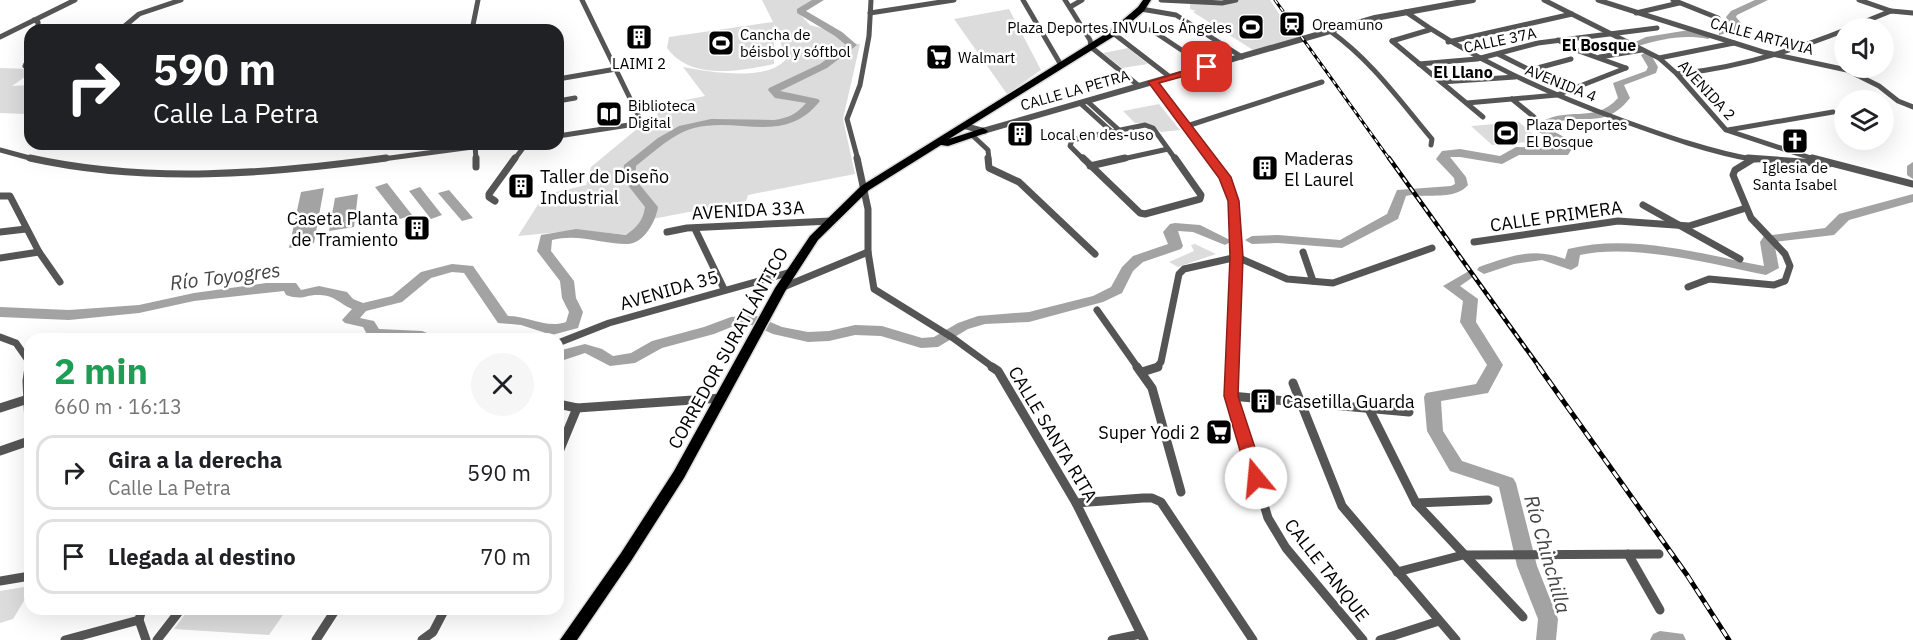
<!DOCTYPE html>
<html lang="es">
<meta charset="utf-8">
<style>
:root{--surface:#fff;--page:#f6f6f6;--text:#202124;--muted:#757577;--line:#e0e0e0}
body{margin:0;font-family:"IBM Plex Sans",sans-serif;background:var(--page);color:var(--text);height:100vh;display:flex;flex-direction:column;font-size:22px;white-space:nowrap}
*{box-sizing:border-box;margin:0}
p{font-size:20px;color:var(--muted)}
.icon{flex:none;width:33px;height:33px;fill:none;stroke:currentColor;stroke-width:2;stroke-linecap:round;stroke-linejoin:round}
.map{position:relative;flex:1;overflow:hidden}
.details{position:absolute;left:24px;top:333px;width:540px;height:282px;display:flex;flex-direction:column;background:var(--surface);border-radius:18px;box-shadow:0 6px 24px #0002}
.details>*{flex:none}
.guide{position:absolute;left:24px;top:24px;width:540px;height:126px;border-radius:18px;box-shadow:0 6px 24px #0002;background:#202124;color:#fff;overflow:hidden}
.controls{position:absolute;left:1834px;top:18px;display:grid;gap:12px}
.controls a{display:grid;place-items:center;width:60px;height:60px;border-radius:50%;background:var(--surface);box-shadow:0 6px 24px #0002;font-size:30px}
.pin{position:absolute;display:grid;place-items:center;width:51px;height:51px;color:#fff;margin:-26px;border-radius:12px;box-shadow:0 3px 9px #0006}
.me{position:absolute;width:66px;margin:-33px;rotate:343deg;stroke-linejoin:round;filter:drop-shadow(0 0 4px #0008)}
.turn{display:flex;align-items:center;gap:21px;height:126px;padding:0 30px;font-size:27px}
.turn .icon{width:78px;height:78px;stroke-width:2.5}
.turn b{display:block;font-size:42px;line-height:51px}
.round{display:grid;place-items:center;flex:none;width:63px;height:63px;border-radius:32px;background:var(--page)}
.overview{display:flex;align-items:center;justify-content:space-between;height:102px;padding:0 30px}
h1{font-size:36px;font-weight:700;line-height:45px;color:#1e9e55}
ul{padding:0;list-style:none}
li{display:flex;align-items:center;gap:18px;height:75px;margin:0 12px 9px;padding:0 18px;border:3px solid var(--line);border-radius:18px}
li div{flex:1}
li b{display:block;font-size:22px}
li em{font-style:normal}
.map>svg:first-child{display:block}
.green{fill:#dcdcdc}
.water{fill:#a3a3a3}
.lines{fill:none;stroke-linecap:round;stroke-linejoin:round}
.river{fill:#a3a3a3;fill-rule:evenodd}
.primary-casing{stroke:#dbdbdb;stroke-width:3}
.minor-far2{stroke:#555;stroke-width:5}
.minor-far1{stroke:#555;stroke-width:7}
.minor{stroke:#555;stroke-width:9}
.tertiary{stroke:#555;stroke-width:6}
.primary{fill:#000;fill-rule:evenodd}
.rail-far2-casing{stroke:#000;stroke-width:3}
.rail-far1-casing{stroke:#000;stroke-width:4.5}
.rail-casing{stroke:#000;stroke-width:5}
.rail-far2{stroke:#fff;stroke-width:1.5;stroke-dasharray:4.5;stroke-linecap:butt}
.rail-far1{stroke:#fff;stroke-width:2;stroke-dasharray:6;stroke-linecap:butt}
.rail{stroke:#fff;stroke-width:3;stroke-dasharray:8;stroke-linecap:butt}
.route{fill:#d93025;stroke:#8d1f18;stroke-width:1.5}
.labels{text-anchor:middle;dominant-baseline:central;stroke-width:5;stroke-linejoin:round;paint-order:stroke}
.far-poi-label{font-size:15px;fill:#000;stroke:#fff;text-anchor:start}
.far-street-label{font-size:15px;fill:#000;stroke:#fff}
.far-neighbourhood-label{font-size:16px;font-weight:bold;fill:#000;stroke:#fff}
.poi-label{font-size:18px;fill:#000;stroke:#fff;text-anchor:start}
.street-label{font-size:18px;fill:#000;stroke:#fff}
.water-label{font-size:20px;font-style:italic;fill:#444;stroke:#fff}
</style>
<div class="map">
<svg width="1913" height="640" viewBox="0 0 1913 640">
<rect width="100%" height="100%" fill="#fff"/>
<g class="green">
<path d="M762 0H815L797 11 810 25 836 32 847 43 860 44 843 119 855 174 748 195 746 201 642 221 628 235 581 230 518 236 544 195 586 185 591 167 638 128 659 124 656 106 705 96 683 67C709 72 768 82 786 59L774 24V64C740 71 691 81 667 48L669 37 773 22Z"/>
<path d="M1239 0H1270L1289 29H1292L1298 38 1253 50 1193 12 1196 11 1190 9V4L1238 2Z"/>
<path d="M1009 9 1041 70 1007 94 954 19Z"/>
<path d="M1128 48 1148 64 1122 68 1103 53Z"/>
<path d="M0 68 30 69 29 74 12 86 30 85V110L25 114 0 113Z"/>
<path d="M1159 104 1180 130 1161 132 1149 124 1135 123 1123 111Z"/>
<path d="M1519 122 1541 141 1492 145 1471 126Z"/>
<path d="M1195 244 1216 254 1178 267 1169 262 1194 251 1191 245Z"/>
<path d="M30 586V591L13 619 0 623V591Z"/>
<path d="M189 609H287L269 635 174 629Z"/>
</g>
<g class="water">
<path d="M387 183 412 215 400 219 375 187Z"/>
<path d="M420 187 442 215 431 219 409 191Z"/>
<path d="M324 188 314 243 289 248 301 192Z"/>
<path d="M449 190 473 218 462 221 438 193Z"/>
<path d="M358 194 354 227 329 231 335 198Z"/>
</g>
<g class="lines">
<g class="river">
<path d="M812 0H824L806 11 842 32 857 45 827 68 780 91 818 99 820 101C784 146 740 116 694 128 672 134 654 152 636 166L635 179 658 207C656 221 644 244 627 244 601 244 579 233 552 240L551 251 574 281 576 298 583 312 578 328 552 335 521 325 498 323 464 273 452 272 431 278 402 302 366 311 360 318 374 321 379 329 422 331 427 333 434 339 368 336 363 327 345 323 342 320 352 309C340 304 334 295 320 295 305 294 304 301 286 295L284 291 194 301 139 313 69 320 0 317V307L69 310 139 305 194 293 266 283H296L301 290 319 286 347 292 353 299 363 303 392 296 421 272 452 264 473 266 508 316C528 316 547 329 566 322L569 312 562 298 560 281 537 251 541 235 576 229 626 235C637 227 643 221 645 207L623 179 624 165 658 138 679 126 711 119 774 120C788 118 797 114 806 103L775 98 768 90 769 88 820 64 846 45 835 36 797 13V9Z"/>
<path d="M1755 0H1768L1737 15 1736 17 1741 23 1739 30 1719 35V31L1731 26 1726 17 1731 11Z"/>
<path d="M1689 30 1713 36 1708 39C1684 34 1661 39 1638 46L1633 43 1646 37Z"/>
<path d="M1646 52 1650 53 1658 67 1656 73 1624 85 1630 98C1601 135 1576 107 1547 128L1566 138 1573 147 1568 155H1519L1502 164 1460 157H1450L1466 177 1468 185C1457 198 1437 195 1421 196L1416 194 1406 196 1398 219 1342 248 1278 243 1252 244 1245 240 1252 236 1278 235 1340 240 1387 214 1397 190 1451 186 1455 184 1454 178 1436 159 1442 151 1460 149 1500 156 1516 147 1560 148 1558 142 1535 130V126C1567 103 1593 126 1618 98L1613 83 1646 71 1648 67 1641 55Z"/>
<path d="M1913 162V179L1907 175V166Z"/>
<path d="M1913 194V202L1849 220 1834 235 1774 242 1779 268 1766 275C1712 264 1633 243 1580 255L1578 266 1571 270 1542 260 1514 264 1484 274 1477 270 1479 267C1511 256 1532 247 1565 259L1568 249C1632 233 1701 254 1764 266L1760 242 1764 236 1825 228 1839 214Z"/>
<path d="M1175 223 1200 225 1232 241 1225 245 1193 232 1178 231 1183 246 1181 249 1143 262 1133 271 1122 293 1103 302 1029 322 985 324 968 329 938 347 921 348 881 336 855 335 829 341 808 342 773 334 752 325 734 326 714 334 662 348 635 363 610 366 585 353 558 362V351L585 344 602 349 613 356 631 353 652 341 704 327 731 317 754 315 782 327 808 332 829 331 855 325 882 326 922 338 934 337 958 323 978 316 1029 312 1093 296 1111 287 1122 267 1133 256 1168 244 1163 232 1170 224Z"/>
<path d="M1469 271 1476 275 1460 286 1478 299 1476 322 1503 365 1488 393 1441 401 1443 431 1462 461 1513 478 1516 483 1537 566 1558 619 1556 640H1536L1538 619 1517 566 1499 487 1450 471 1427 431 1424 397 1426 393 1476 384 1487 365 1460 322 1463 301 1443 286Z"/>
<path d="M1660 631 1683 634 1686 640H1650L1653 634Z"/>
</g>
<defs>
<path id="primary" d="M1143 0H1151L1144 11 1116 35 949 139 983 128 988 131 986 133 948 146 941 145 869 190 818 240 787 288 684 478 631 561 577 640H560L621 553 674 471 775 288 810 236 861 186 1110 31 1138 7Z"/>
</defs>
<use href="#primary" class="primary-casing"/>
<g class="minor-far2">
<path d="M1023 0 1061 65"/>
<path d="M1065 0 1090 40 1091 47 1139 86"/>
<path d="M1161 0 1222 3 1236 0"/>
<path d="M1544 0 1659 58 1677 74 1726 130 1817 160"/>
<path d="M1598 0 1763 52 1847 70 1879 86 1898 101 1913 107"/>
<path d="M1673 0 1718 18"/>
<path d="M1859 0 1891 11"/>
<path d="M1070 7 1082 0"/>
<path d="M1141 9 1176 15 1242 57"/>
<path d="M1406 12C1472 59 1545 92 1621 120 1665 136 1710 152 1756 160"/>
<path d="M870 13 954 0"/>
<path d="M1636 13 1679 3"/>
<path d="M34 20 38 22V30"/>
<path d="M1127 22 1153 31 1207 67"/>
<path d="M1849 28 1891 11 1913 13"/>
<path d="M63 30 74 28"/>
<path d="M120 30 139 14 181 0"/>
<path d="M472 30 478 0"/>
<path d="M1330 31C1371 60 1400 101 1432 139L1431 145"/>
<path d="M1113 33 1170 77"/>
<path d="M0 37 75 0"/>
<path d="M1558 40 1576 50 1626 68"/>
<path d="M1392 41 1483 117"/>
<path d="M1392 41 1429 30"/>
<path d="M1448 42 1572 14"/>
<path d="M1498 54 1530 70 1571 59"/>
<path d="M30 55 25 66 30 68"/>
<path d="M1600 57 1642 50"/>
<path d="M1659 58 1734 43"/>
<path d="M1419 64 1477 59 1538 43 1657 28"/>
<path d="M1677 74C1736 68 1790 52 1845 30"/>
<path d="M558 79 616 69"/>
<path d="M1153 82 1212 160"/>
<path d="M1441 82 1515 77"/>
<path d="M1512 99 1534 117"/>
<path d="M558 101 575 98"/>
<path d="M1087 101 1119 130"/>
<path d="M1080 103 1112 132"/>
<path d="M1467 103 1557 95 1626 68"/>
<path d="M1187 126 1322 82"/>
<path d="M1728 130 1833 112"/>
<path d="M972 135 988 150 989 160"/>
<path d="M558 136 642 123 582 0"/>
<path d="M475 144 476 160"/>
<path d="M0 150 37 160"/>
<path d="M375 160 495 144"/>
<path d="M514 160 526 144"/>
<path d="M858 160 847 119 860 85 869 36 871 0"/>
<path d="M1084 160 1070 146 1072 140 1145 125 1153 128 1176 160"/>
<path d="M1118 160 1168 149"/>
</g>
<g class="minor-far1">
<path d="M30 158C147 184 269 174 386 158"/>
<path d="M476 158V167"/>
<path d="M857 158 868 209V252L874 289 953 338 994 368"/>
<path d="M988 158 989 168 1019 182 1095 254"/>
<path d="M1083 158 1140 213 1145 214 1200 199 1201 195 1175 158"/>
<path d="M1211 158C1215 164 1221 170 1225 177 1246 215 1234 322 1232 368"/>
<path d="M1748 158 1829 164"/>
<path d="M1812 158 1913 184"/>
<path d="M1090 166 1125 158"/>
<path d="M0 196H10L39 252 60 282"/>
<path d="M495 201 489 197V194L515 158"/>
<path d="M1643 205 1740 259"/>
<path d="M695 229 724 289"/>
<path d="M0 232 26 229"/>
<path d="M667 232 687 228 831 221"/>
<path d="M1474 242 1618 221 1689 226 1746 208"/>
<path d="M1303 252 1313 281"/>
<path d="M0 258 39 252"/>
<path d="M1688 287 1709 279 1774 285 1785 281 1790 266 1785 254 1751 218 1733 175 1735 170 1753 159"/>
<path d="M781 288 868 252"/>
<path d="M1097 310 1138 368"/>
<path d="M0 337 16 343 30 363"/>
<path d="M558 343 609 323 791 272"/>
<path d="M29 368 30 363"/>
<path d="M1156 368 1161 362 1179 274 1184 269 1237 257 1287 279 1333 283 1432 248"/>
</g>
<g class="minor">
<path d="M29 367 27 381 30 445"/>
<path d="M992 367 998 371 1076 503 1144 640"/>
<path d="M1137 367 1152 388 1181 492"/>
<path d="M1232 367 1231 396 1268 518 1286 548 1363 640"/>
<path d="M1142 372 1158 367"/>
<path d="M1293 383 1342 506 1456 640"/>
<path d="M1231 396 1409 412"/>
<path d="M558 404 577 408 722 398"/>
<path d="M0 408 28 399"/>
<path d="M1369 409 1416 503 1523 617"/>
<path d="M0 451 29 441"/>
<path d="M558 454 577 408"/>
<path d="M1076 503 1143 498H1152L1161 502 1253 640"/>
<path d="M1416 503 1488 500"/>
<path d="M1628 554 1660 610"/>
<path d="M1397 572 1463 555 1659 554"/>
<path d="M0 581 30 576"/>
<path d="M142 609 139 620 146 640"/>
<path d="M65 640 139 620"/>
<path d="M157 640 181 609"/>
<path d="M316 640 336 609"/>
<path d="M422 640 433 632 445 609"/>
<path d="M1112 640 1141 634"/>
<path d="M1380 640 1439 621"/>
</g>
<path class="tertiary" d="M965 126 983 131 1375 18 1473 0"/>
<use href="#primary" class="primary"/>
<defs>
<path id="rail-far2" d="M1275 0 1390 160"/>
<path id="rail-far1" d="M1389 158 1540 368"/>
<path id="rail" d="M1539 367 1687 575 1729 640"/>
</defs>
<use href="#rail-far2" class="rail-far2-casing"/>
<use href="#rail-far1" class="rail-far1-casing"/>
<use href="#rail" class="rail-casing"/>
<use href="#rail-far2" class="rail-far2"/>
<use href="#rail-far1" class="rail-far1"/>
<use href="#rail" class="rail"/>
</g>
<path class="route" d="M1207 64 1212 67 1210 69 1159 83 1231 177 1239 201 1243 257 1238 396 1265 478 1262 482H1251L1248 478 1224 396 1230 257 1228 201 1219 178 1148 82Z"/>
<defs>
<symbol id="station-square" viewBox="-11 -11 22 22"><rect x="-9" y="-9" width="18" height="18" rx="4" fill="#000" stroke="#fff"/><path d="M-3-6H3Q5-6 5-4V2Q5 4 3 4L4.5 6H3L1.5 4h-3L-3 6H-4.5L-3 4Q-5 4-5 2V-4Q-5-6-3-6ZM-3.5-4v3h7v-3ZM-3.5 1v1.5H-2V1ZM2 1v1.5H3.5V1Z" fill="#fff"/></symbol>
<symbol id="stadium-square" viewBox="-11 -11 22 22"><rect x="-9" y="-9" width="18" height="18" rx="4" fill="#000" stroke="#fff"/><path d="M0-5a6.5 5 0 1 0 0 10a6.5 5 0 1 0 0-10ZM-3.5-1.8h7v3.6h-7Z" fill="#fff"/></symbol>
<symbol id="building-square" viewBox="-11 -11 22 22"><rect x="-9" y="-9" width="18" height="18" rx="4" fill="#000" stroke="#fff"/><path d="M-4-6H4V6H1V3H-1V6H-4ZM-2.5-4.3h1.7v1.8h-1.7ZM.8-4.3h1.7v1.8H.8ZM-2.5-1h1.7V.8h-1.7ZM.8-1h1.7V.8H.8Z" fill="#fff"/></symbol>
<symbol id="supermarket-square" viewBox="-11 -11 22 22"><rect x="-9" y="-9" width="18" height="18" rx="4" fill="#000" stroke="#fff"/><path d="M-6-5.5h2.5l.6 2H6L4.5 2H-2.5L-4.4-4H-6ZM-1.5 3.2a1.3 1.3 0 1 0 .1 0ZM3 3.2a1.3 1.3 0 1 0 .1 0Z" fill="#fff"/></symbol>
<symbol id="library-square" viewBox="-11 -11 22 22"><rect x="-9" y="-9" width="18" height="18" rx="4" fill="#000" stroke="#fff"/><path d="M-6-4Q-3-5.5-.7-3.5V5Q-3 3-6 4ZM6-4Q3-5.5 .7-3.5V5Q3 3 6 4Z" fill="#fff"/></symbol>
<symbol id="church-square" viewBox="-11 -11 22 22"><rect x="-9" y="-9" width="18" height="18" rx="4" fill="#000" stroke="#fff"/><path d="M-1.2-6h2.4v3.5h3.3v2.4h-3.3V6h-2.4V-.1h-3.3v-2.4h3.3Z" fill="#fff"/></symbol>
</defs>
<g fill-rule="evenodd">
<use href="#station-square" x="1277" y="9" width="30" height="30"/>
<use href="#stadium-square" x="1236" y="12" width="30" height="30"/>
<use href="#building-square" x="624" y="22" width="30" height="30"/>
<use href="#stadium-square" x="706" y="28" width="30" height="30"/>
<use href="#supermarket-square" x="924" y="42" width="30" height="30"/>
<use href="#library-square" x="594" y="99" width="30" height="30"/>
<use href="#stadium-square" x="1491" y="118" width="30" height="30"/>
<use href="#building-square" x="1005" y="119" width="30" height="30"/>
<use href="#church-square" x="1780" y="126" width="30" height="30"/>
<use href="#building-square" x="1250" y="153" width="30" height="30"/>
<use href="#building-square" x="506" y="171" width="30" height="30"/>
<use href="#building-square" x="402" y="213" width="30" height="30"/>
<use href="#building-square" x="1248" y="386" width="30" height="30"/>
<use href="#supermarket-square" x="1204" y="417" width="30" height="30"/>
</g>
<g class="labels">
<g class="far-poi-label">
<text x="1312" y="24">Oreamuno</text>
<text x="1232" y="27" text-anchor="end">Plaza Deportes INVU Los Ángeles</text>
<text x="740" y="34">Cancha de<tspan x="740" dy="17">béisbol y sóftbol</tspan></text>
<text x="958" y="57">Walmart</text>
<text x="639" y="63" text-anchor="middle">LAIMI 2</text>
<text x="628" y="105">Biblioteca<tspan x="628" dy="17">Digital</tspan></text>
<text x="1526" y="124">Plaza Deportes<tspan x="1526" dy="17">El Bosque</tspan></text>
<text x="1040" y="134">Local en des-uso</text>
<text x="1795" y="167" text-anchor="middle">Iglesia de<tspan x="1795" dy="17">Santa Isabel</tspan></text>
</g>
<g class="far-street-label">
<text transform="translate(1762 36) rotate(15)">CALLE ARTAVIA</text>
<text transform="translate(1500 40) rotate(-12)">CALLE 37A</text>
<text transform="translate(1561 83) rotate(22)">AVENIDA 4</text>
<text transform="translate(1075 90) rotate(-16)">CALLE LA PETRA</text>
<text transform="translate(1707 90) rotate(47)">AVENIDA 2</text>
</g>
<g class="far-neighbourhood-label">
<text x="1599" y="45">El Bosque</text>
<text x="1463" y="72">El Llano</text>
</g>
<g class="poi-label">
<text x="1284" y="158">Maderas<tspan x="1284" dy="21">El Laurel</tspan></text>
<text x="540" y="176">Taller de Diseño<tspan x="540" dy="21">Industrial</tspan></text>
<text x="398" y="218" text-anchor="end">Caseta Planta<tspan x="398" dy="21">de Tramiento</tspan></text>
<text x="1282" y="401">Casetilla Guarda</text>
<text x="1200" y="432" text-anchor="end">Super Yodi 2</text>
</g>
<g class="street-label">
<text transform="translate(748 210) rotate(-3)">AVENIDA 33A</text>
<text transform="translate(1556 216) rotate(-8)">CALLE PRIMERA</text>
<text transform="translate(669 290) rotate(-16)">AVENIDA 35</text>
<text transform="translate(728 348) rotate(-61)">CORREDOR SURATLÁNTICO</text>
<text transform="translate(1053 434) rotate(59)">CALLE SANTA RITA</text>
<text transform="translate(1327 570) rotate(52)">CALLE TANQUE</text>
</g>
<g class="water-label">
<text transform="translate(225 276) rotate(-7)">Río Toyogres</text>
<text transform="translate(1548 554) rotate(74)">Río Chinchilla</text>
</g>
</g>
</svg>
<div class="controls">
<a><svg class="icon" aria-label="sound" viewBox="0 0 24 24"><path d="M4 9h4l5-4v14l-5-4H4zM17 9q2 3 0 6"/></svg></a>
<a><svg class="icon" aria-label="layers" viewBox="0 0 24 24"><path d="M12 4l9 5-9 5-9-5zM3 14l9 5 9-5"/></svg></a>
</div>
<div class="pin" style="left:1207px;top:67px;background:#d93025"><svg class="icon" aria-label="arrive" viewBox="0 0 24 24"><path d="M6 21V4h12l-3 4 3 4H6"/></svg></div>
<svg class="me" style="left:1256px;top:478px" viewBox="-20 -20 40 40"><circle r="19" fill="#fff"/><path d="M0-13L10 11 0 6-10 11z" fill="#d93025"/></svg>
<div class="guide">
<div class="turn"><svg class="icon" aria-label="right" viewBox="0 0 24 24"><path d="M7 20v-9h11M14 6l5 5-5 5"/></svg><div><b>590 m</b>Calle La Petra</div></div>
</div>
<section class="details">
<div class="overview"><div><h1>2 min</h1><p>660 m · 16:13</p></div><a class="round"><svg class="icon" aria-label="close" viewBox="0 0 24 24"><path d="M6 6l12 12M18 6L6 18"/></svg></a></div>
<ul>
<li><svg class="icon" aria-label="right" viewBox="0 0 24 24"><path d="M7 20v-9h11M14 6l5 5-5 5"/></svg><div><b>Gira a la derecha</b><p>Calle La Petra</p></div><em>590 m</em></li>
<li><svg class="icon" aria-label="arrive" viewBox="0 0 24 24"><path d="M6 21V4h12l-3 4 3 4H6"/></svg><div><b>Llegada al destino</b></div><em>70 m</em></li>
</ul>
</section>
</div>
